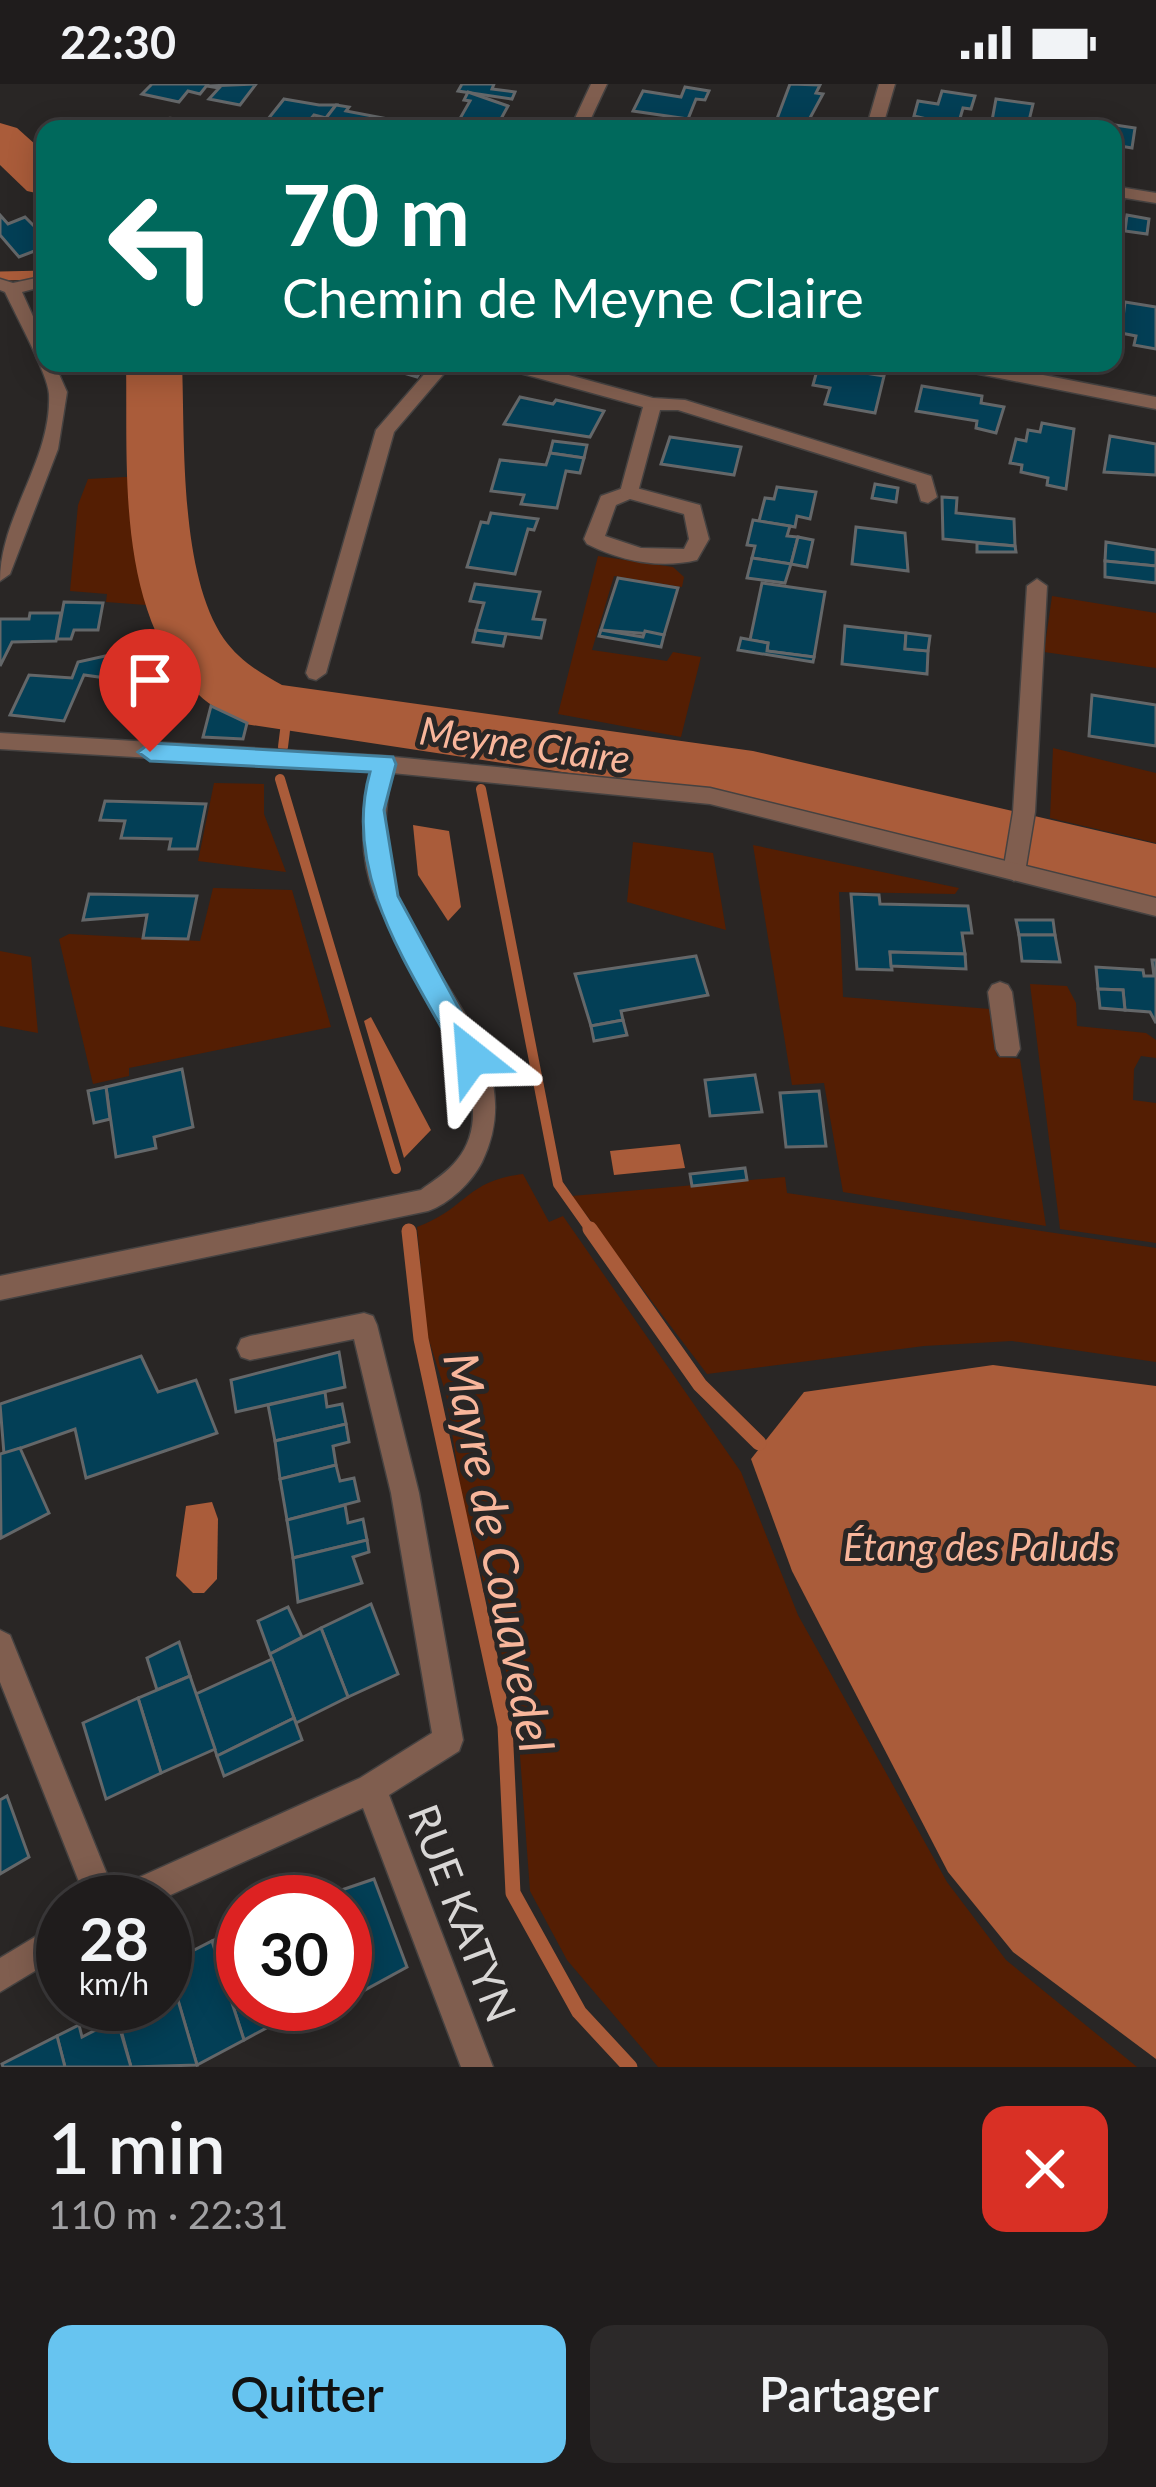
<!DOCTYPE html>
<html lang="fr">
<meta charset="utf-8">
<style>
:root{--surface:#1f1c1c;--page:#2c2929;--text:#f1f3f6;--muted:#a1a1a3;--line:#3c3a3b;--accent:#67c4f0}
body{margin:0;font-family:Lato,sans-serif;background:var(--page);color:var(--text);height:100vh;display:flex;flex-direction:column;font-size:45px;white-space:nowrap}
*{box-sizing:border-box;margin:0}
p{font-size:39px;color:var(--muted)}
.icon{flex:none;width:66px;height:66px;fill:none;stroke:currentColor;stroke-width:2;stroke-linecap:round;stroke-linejoin:round}
.map{position:relative;height:1983px;overflow:hidden}
.panel{display:flex;flex-direction:column;background:var(--surface);flex:1}
.panel>*{flex:none}
.top-card{position:absolute;left:36px;top:36px;width:1086px;height:252px;border-radius:24px;box-shadow:0 6px 30px #0003,0 0 0 3px var(--line);background:#00695c;color:#fff;overflow:hidden}
.speed{position:absolute;left:36px;top:1791px;display:flex;gap:24px;font-size:60px;font-weight:700;text-align:center}
.speed>*{display:grid;place-content:center;width:156px;height:156px;border-radius:50%;background:var(--surface);box-shadow:0 6px 30px #0003,0 0 0 3px var(--line);line-height:1}
.speed small{font-size:30px;font-weight:400}
.speed .limit{border:18px solid #d22;background:#fff;color:#111}
.pin{position:absolute;display:grid;place-items:center;width:102px;height:102px;color:#fff;margin:-123px -51px;border-radius:50% 50% 50% 0;rotate:-45deg;box-shadow:0 0 12px #0007}
.pin .icon{rotate:45deg}
.me{position:absolute;width:132px;margin:-66px;rotate:332deg;stroke-linejoin:round;filter:drop-shadow(0 0 9px #0008)}
.turn{display:flex;align-items:center;gap:42px;height:252px;padding:0 48px;font-size:54px}
.turn .icon{width:156px;height:156px;stroke-width:2.5}
.turn b{display:block;font-size:84px;line-height:102px}
.round{display:grid;place-items:center;flex:none;width:126px;height:126px;border-radius:24px;background:var(--page)}
.overview{display:flex;align-items:center;justify-content:space-between;height:204px;padding:0 48px}
h1{font-size:72px;font-weight:600;line-height:90px}
.primary-button{display:flex;gap:24px;margin-top:auto;padding:24px 48px}
.primary-button a{flex:1;height:138px;border-radius:24px;background:var(--accent);color:#111;font-size:48px;font-weight:600;line-height:138px;text-align:center}
.primary-button a+a{background:var(--page);color:var(--text)}
.status{display:flex;justify-content:space-between;align-items:center;height:84px;padding:0 60px;background:var(--surface);direction:ltr}
.status svg{height:33px;fill:currentColor}
.map>svg:first-child{display:block}
.green{fill:#541e03}
.water{fill:#aa5c3a}
.lines{fill:none;stroke-linecap:round;stroke-linejoin:round}
.stream-far2{stroke:#aa5c3a;stroke-width:9}
.stream-far1{stroke:#aa5c3a;stroke-width:10}
.stream{stroke:#aa5c3a;stroke-width:15}
.river{fill:#aa5c3a;fill-rule:evenodd}
.building{fill:#033f56;stroke:#646769;stroke-width:3}
.lane-casing{stroke:#454241;stroke-width:3}
.street-casing{stroke:#454241;stroke-width:3}
.lane{fill:#805e4f;fill-rule:evenodd}
.street{fill:#805e4f;fill-rule:evenodd}
.route{fill:#67c4f0;stroke:#437f9c;stroke-width:3}
.labels{text-anchor:middle;dominant-baseline:central;stroke-width:10;stroke-linejoin:round;paint-order:stroke}
.water-label{font-size:39px;font-style:italic;fill:#f8b69b;stroke:#292625}
.near-street-label{font-size:42px;fill:#d9d7d6;stroke:#292625}
.near-water-label{font-size:48px;font-style:italic;fill:#f8b69b;stroke:#292625}
</style>
<div class="status"><b>22:30</b><svg viewBox="0 0 49 12"><path d="M0 12V9h3v3zM5 12V6h3v6zM10 12V3h3v9zM15 12V0h3v12zM26 1h20v11H26zM47 4h2v5h-2z"/></svg></div>
<div class="map">
<svg width="1156" height="1983" viewBox="0 0 1156 1983">
<rect width="100%" height="100%" fill="#292625"/>
<g class="green">
<path d="M143 392 159 522 106 518 107 510 70 507 78 421 88 395Z"/>
<path d="M598 472 673 483 684 493 682 503 614 492 592 566 667 577 673 568 701 573 681 653 558 630Z"/>
<path d="M1052 512 1156 529V584L1044 568Z"/>
<path d="M1053 664 1156 689V759L1050 734Z"/>
<path d="M214 699 264 700V730L286 788 198 777Z"/>
<path d="M633 758 713 769 726 846 627 818Z"/>
<path d="M753 761 959 804 955 810 839 808 843 913 990 925 997 972 1020 975 1046 1142 843 1108 824 999 792 1001Z"/>
<path d="M213 804 292 806 331 943 129 984V992L93 1000 59 855 69 850 200 857Z"/>
<path d="M0 867 31 873 38 949 0 942Z"/>
<path d="M1030 900 1067 902 1076 919 1077 942 1146 949 1156 956V974L1141 972 1134 985 1133 1016 1156 1019V1159L1060 1145Z"/>
<path d="M523 1090 549 1138 563 1132 741 1388 798 1531 947 1798 1006 1876 1137 1983H658L567 1876 530 1807 517 1631 462 1413 446 1310 427 1250 417 1143C467 1125 465 1097 523 1090Z"/>
<path d="M785 1093 787 1109 1156 1164V1278L1012 1257 924 1262 707 1290 572 1112Z"/>
</g>
<g class="water">
<path d="M413 741 449 747 461 823 448 837 418 791Z"/>
<path d="M371 933 431 1046 404 1074 364 937Z"/>
<path d="M680 1060 685 1084 614 1091 610 1067Z"/>
<path d="M993 1281 1156 1302V1975L1013 1868 948 1788 792 1487 751 1375 804 1308Z"/>
<path d="M212 1418 218 1435 217 1495 204 1509H193L176 1492 186 1422Z"/>
</g>
<g class="lines">
<path class="stream-far2" d="M0 192 45 191"/>
<g class="stream-far1">
<path d="M460 647 465 668"/>
<path d="M283 663 287 630"/>
<path d="M280 695 396 1085"/>
<path d="M481 705 558 1100 592 1148"/>
</g>
<g class="stream">
<path d="M590 1145 700 1301 759 1359"/>
<path d="M409 1147 421 1255 505 1642 513 1809 579 1928 630 1983"/>
</g>
<g class="river">
<path d="M0 39 17 44 45 69V111L27 107 0 81Z"/>
<path d="M126 279H182C185 357 179 489 224 555 239 576 260 589 282 601L753 667 1156 760V814L753 717 245 640C229 631 211 623 198 610 115 529 128 384 126 279Z"/>
</g>
</g>
<g class="building">
<path d="M152 0H208L200 10 188 7 179 18 142 10Z"/>
<path d="M256 0 240 21 209 15 219 4 207 2Z"/>
<path d="M462 0H494L492 5 515 8 512 15 458 7Z"/>
<path d="M790 0 820 1 816 9 823 10 804 45 775 40Z"/>
<path d="M685 3 709 7 705 16 696 15 688 35 633 27 643 7 681 13Z"/>
<path d="M942 7 975 12 971 25 963 24 957 45H920L923 34 914 32 918 17 938 20Z"/>
<path d="M468 8 508 22 496 44 458 38 470 17 464 16Z"/>
<path d="M284 15 319 21H336L326 34 314 31 305 42 268 35Z"/>
<path d="M996 15 1033 20 1027 45 991 42Z"/>
<path d="M336 21 349 23 346 27 383 34 375 45H331L338 36 326 34Z"/>
<path d="M443 35 458 38 496 44 437 45Z"/>
<path d="M1082 36 1135 44 1132 64 1114 61 1113 45H1057L1080 44Z"/>
<path d="M0 131 8 140 25 133 45 153V163L19 173 0 151Z"/>
<path d="M1127 131 1149 135 1147 150 1125 147Z"/>
<path d="M1125 218 1156 223V265L1134 261 1136 252 1121 249Z"/>
<path d="M370 279H426L417 293Z"/>
<path d="M819 279H842L840 285 884 292 875 329 825 320 830 304 813 301Z"/>
<path d="M922 302 982 312 981 319 1004 323 996 349 976 344 977 337 916 327Z"/>
<path d="M520 313 553 320 556 316 604 327 590 353 504 340Z"/>
<path d="M1042 339 1074 345 1066 405 1047 401 1048 394 1021 388 1022 381 1010 379 1016 355 1026 357 1028 346 1040 348Z"/>
<path d="M1110 352 1156 360V391L1104 388Z"/>
<path d="M670 353 741 363 734 391 661 380Z"/>
<path d="M553 357 587 361 584 374 550 369Z"/>
<path d="M550 369 584 374 580 389 566 387 557 424 521 420 524 411 491 407 500 376 546 381Z"/>
<path d="M875 400 898 404 896 418 872 414Z"/>
<path d="M777 403 816 408 810 435 797 432 795 443 759 437 765 414 774 415Z"/>
<path d="M942 413 957 414 956 429 1014 435 1015 462 943 455Z"/>
<path d="M491 429 538 435 534 446 528 445 515 490 467 483 481 438 488 439Z"/>
<path d="M753 436 790 442 787 452 798 453 791 480 752 474 755 462 747 461Z"/>
<path d="M856 443 905 449 908 487 852 480Z"/>
<path d="M798 453 813 456 807 483 791 480Z"/>
<path d="M1106 458 1156 466V482L1105 477Z"/>
<path d="M977 459 1015 462 1016 468H977Z"/>
<path d="M752 474 791 480 785 499 747 494Z"/>
<path d="M1105 477 1156 482V499L1105 493Z"/>
<path d="M618 494 678 504 664 551 601 546Z"/>
<path d="M762 499 825 508 814 573 767 567 768 559 750 556Z"/>
<path d="M475 500 540 508 533 535 545 536 541 554 476 546 484 519 470 517Z"/>
<path d="M64 518 103 519 98 546H74L71 555H57Z"/>
<path d="M30 529H61L56 557 12 558 0 582V535H29Z"/>
<path d="M845 542 906 549 905 565 928 567 927 590 842 580Z"/>
<path d="M476 546 506 550 503 562 473 558Z"/>
<path d="M601 546 643 553 645 547 664 551 661 563 599 552Z"/>
<path d="M906 549 930 552 928 567 905 565Z"/>
<path d="M741 554 768 559 767 567 814 573 813 578 738 566Z"/>
<path d="M114 570 106 594 84 591 64 637 10 631 29 591 72 594 78 578Z"/>
<path d="M1092 611 1156 621V662L1089 652Z"/>
<path d="M211 622 247 639 243 655 203 653Z"/>
<path d="M105 717 206 720 197 765H169L171 755 121 754 125 737 100 736Z"/>
<path d="M89 810 197 812 188 855 143 854 147 831 83 836Z"/>
<path d="M851 810 879 811 880 820 968 822 972 849H962L965 870 890 868 892 886 857 885Z"/>
<path d="M1016 836H1053L1055 851H1019Z"/>
<path d="M1019 851H1055L1060 878 1022 877Z"/>
<path d="M890 868 965 870 966 885 891 882Z"/>
<path d="M696 872 708 911 621 927 623 936 591 942 575 890Z"/>
<path d="M1152 876H1156V939L1150 928 1125 926 1123 906 1098 905 1096 883 1143 886 1144 892H1154Z"/>
<path d="M1098 905 1123 906 1125 926 1100 924Z"/>
<path d="M623 936 627 951 594 957 591 942Z"/>
<path d="M182 985 193 1043 154 1053 156 1064 116 1073 106 1003Z"/>
<path d="M755 991 762 1028 710 1032 705 996Z"/>
<path d="M106 1003 110 1035 94 1039 88 1007Z"/>
<path d="M819 1007 826 1062 786 1063 780 1009Z"/>
<path d="M745 1084 747 1096 692 1102 690 1090Z"/>
<path d="M339 1268 345 1303 236 1328 231 1296Z"/>
<path d="M141 1272 158 1308 196 1296 217 1349 86 1394 75 1345 4 1370 0 1320Z"/>
<path d="M325 1308 327 1323 342 1320 346 1340 275 1357 268 1321Z"/>
<path d="M346 1340 349 1358 333 1362 336 1381 280 1395 275 1357Z"/>
<path d="M20 1364 49 1429 1 1454 0 1370Z"/>
<path d="M336 1381 340 1397 354 1394 359 1417 287 1436 280 1395Z"/>
<path d="M345 1421 348 1439 363 1435 367 1456 293 1474 287 1436Z"/>
<path d="M367 1456 369 1468 353 1473 362 1499 298 1518 293 1474Z"/>
<path d="M371 1520 398 1590 348 1613 321 1544Z"/>
<path d="M288 1523 302 1553 270 1570 258 1537Z"/>
<path d="M321 1544 348 1613 296 1639 270 1570Z"/>
<path d="M179 1558 190 1592 157 1606 147 1574Z"/>
<path d="M272 1575 294 1634 217 1672 196 1610Z"/>
<path d="M190 1592 215 1665 161 1689 138 1614Z"/>
<path d="M138 1614 161 1689 106 1715 83 1639Z"/>
<path d="M294 1634 302 1656 224 1692 217 1672Z"/>
<path d="M7 1712 29 1773 0 1790V1716Z"/>
<path d="M374 1795 407 1883 352 1913 345 1893V1818L318 1814Z"/>
<path d="M234 1846 236 1852 243 1849V1920H298L300 1926 244 1956 212 1857Z"/>
<path d="M212 1857 244 1956 197 1981 167 1880Z"/>
<path d="M171 1892 197 1981 131 1983 114 1920H165V1895Z"/>
<path d="M298 1920H339L305 1940Z"/>
<path d="M117 1935 131 1983H65L57 1952 79 1941 82 1953Z"/>
<path d="M57 1952 65 1983H3L2 1980Z"/>
</g>
<g class="lines">
<defs>
<g id="lane">
<path d="M1118 103 1126 108 1121 128 1113 133V104Z"/>
<path d="M434 279H453L394 348 326 589 316 596 309 594 306 589 376 346Z"/>
<path d="M629 402 700 421 709 455 697 476C660 485 620 477 587 460L584 455 601 412ZM630 415 684 430 689 455 684 465 641 464 605 452 616 421Z"/>
<path d="M1037 495 1047 502 1035 728 1025 788 1014 797 1003 788 1013 728 1027 502Z"/>
<path d="M1000 898 1008 901 1012 908 1020 965 1016 972H1000L996 965 988 908 992 901Z"/>
</g>
<g id="street">
<path d="M591 0H607L586 45H570Z"/>
<path d="M879 0H895L882 45H866Z"/>
<path d="M170 34 208 42 210 45 165 42V36Z"/>
<path d="M1113 102 1156 109V119L1113 112Z"/>
<path d="M45 192V202L22 208 45 259V279H54L67 308 58 365 10 490 0 497C0 432 52 376 49 310 48 290 15 230 5 208L0 206V195L13 199Z"/>
<path d="M495 279H525L653 314 685 316 931 392 937 413 928 419 921 417 916 400 678 326H660L638 408 629 414 622 412 620 408 643 323 498 283Z"/>
<path d="M945 279H982L1156 313V325L954 285Z"/>
<path d="M0 649 384 672 710 704 1156 814V832L710 720 392 689C384 725 382 763 393 799 421 893 533 973 482 1078 472 1098 449 1120 428 1127L0 1216V1192L421 1106C433 1097 448 1088 457 1076 514 1007 403 881 376 815 359 775 361 729 372 687L0 665Z"/>
<path d="M364 1229 373 1232 377 1241 419 1409 463 1656 459 1667 389 1711 493 1983H461L363 1724 155 1818H87L0 1598V1546L10 1551 113 1805 360 1694 432 1649 391 1409 354 1255 250 1276 241 1273 237 1264 241 1255 250 1252Z"/>
<path d="M63 1836V1870L0 1908V1874Z"/>
</g>
</defs>
<use href="#lane" class="lane-casing"/>
<use href="#street" class="street-casing"/>
<use href="#lane" class="lane"/>
<use href="#street" class="street"/>
</g>
<path class="route" d="M150 659 393 673 396 680 384 726 398 812 481 965V981H462C415 891 340 794 370 688L150 677 138 668Z"/>
<g class="labels">
<g class="water-label">
<text transform="translate(525 660) rotate(8)">Meyne Claire</text>
<text x="979" y="1462">Étang des Paluds</text>
</g>
<g class="near-street-label">
<text transform="translate(463 1829) rotate(69)">RUE KATYN</text>
</g>
<g class="near-water-label">
<text transform="translate(500 1468) rotate(79)">Mayre de Couavedel</text>
</g>
</g>
</svg>
<div class="speed"><div>28<small>km/h</small></div><div class="limit">30</div></div>
<div class="pin" style="left:150px;top:668px;background:#d93025"><svg class="icon" aria-label="arrive" viewBox="0 0 24 24"><path d="M6 21V4h12l-3 4 3 4H6"/></svg></div>
<svg class="me" style="left:472px;top:973px" viewBox="-20 -20 40 40"><path d="M0-17L14 15 0 8-14 15z" fill="#67c4f0" stroke="#fff" stroke-width="4"/></svg>
<div class="top-card">
<div class="turn"><svg class="icon" aria-label="left" viewBox="0 0 24 24"><path d="M17 20v-9H6M10 6l-5 5 5 5"/></svg><div><b>70 m</b>Chemin de Meyne Claire</div></div>
</div>
</div>
<section class="panel">
<div class="overview"><div><h1>1 min</h1><p>110 m · 22:31</p></div><a class="round" style="background:#d93025;color:#fff"><svg class="icon" aria-label="close" viewBox="0 0 24 24"><path d="M6 6l12 12M18 6L6 18"/></svg></a></div>
<div class="primary-button"><a>Quitter</a><a>Partager</a></div>
</section>
